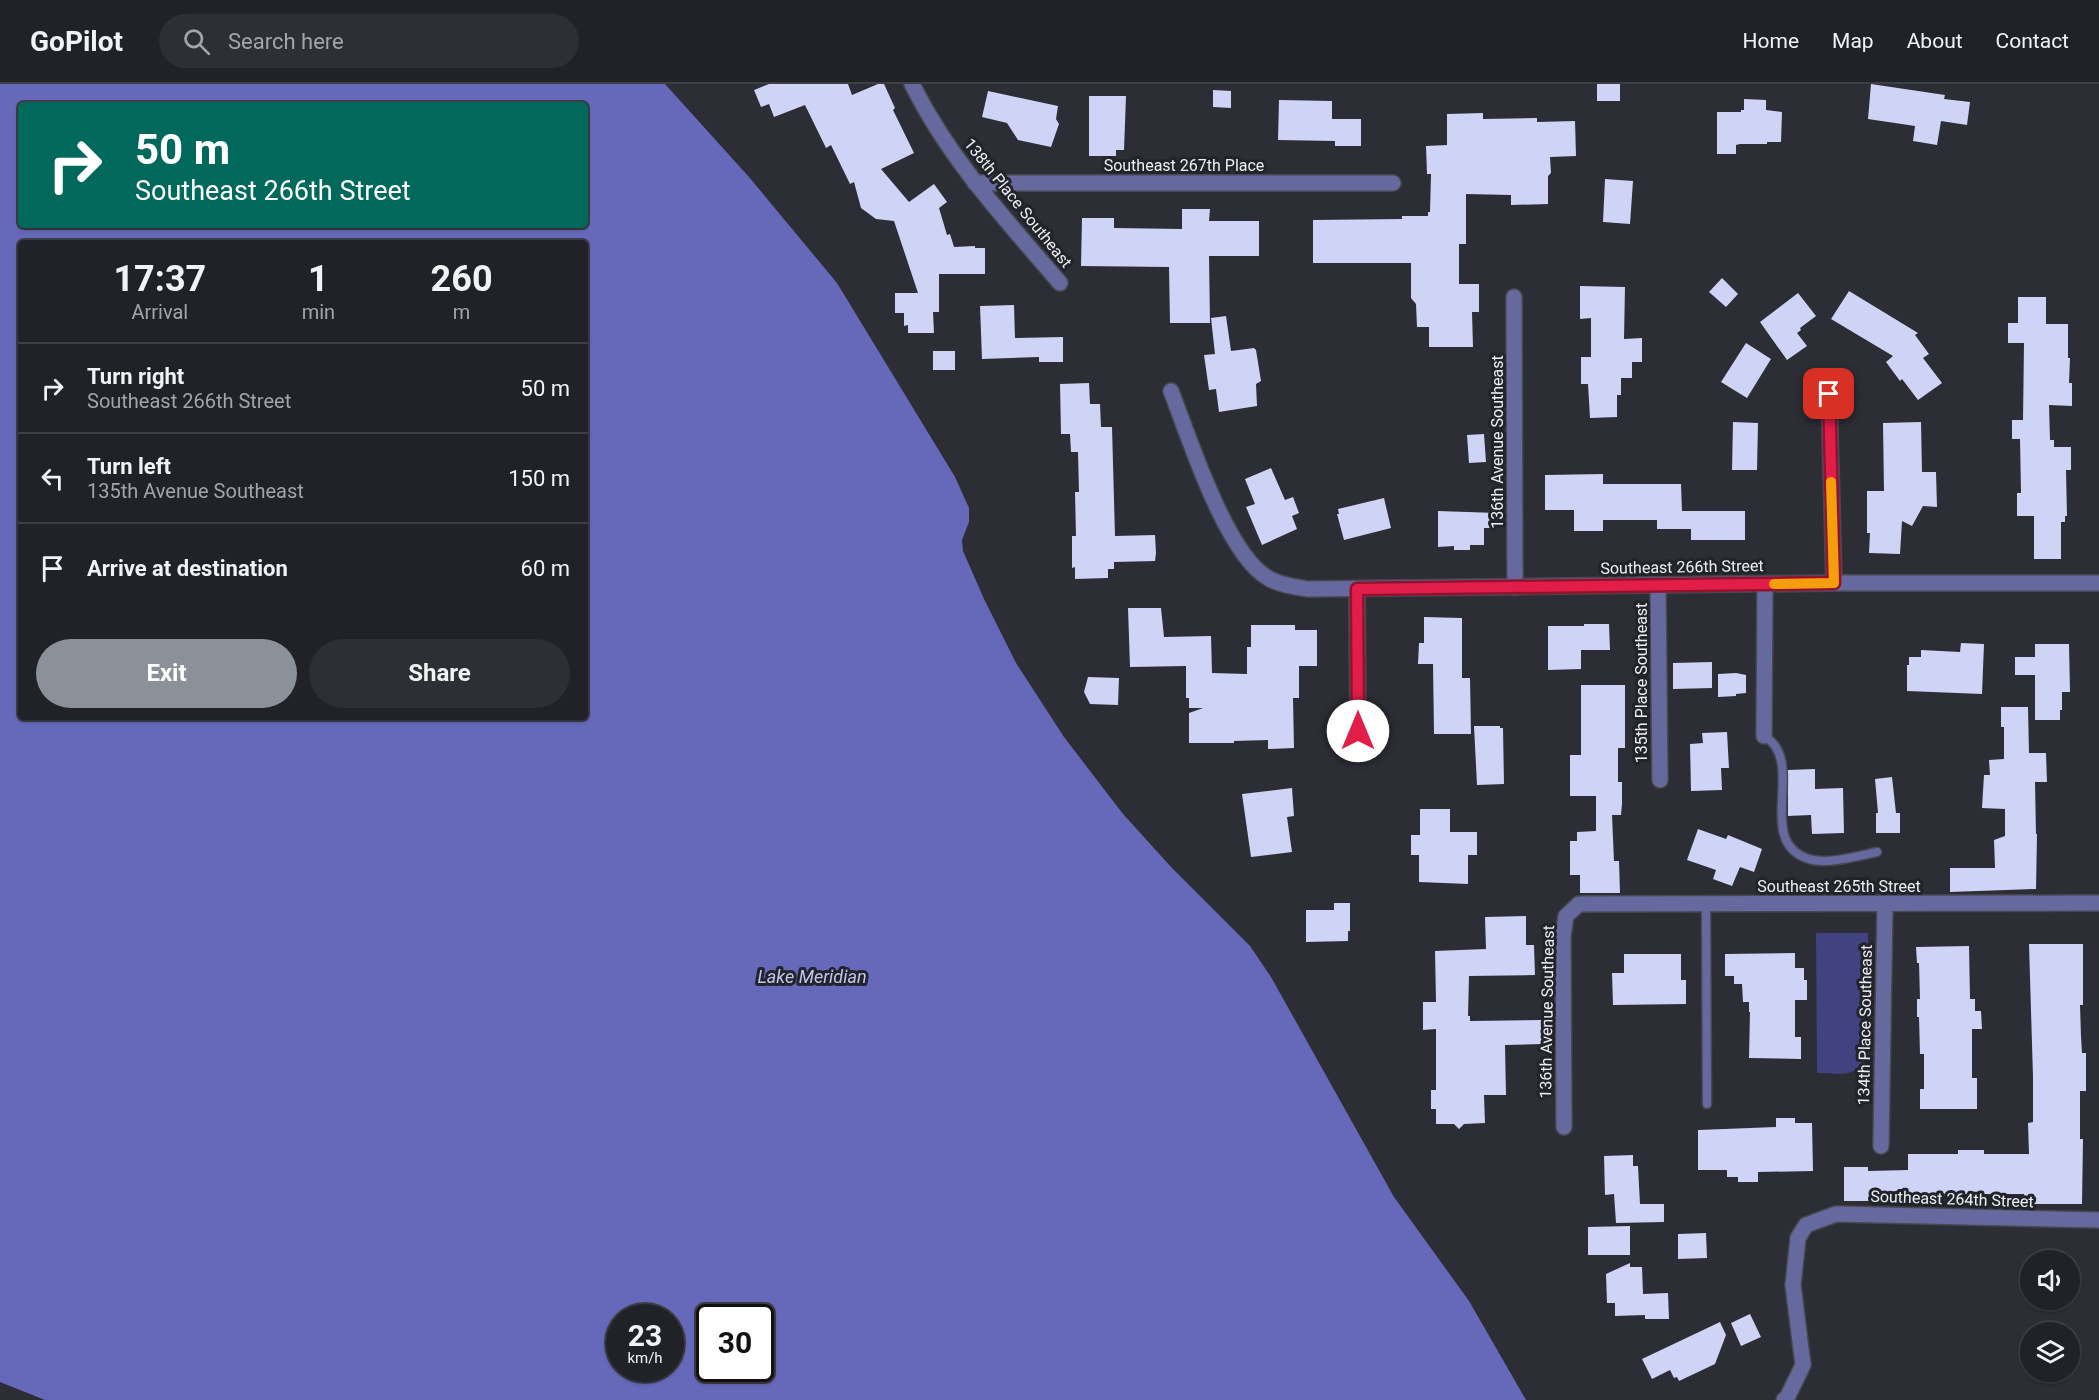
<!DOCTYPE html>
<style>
:root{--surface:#212228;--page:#2d2f34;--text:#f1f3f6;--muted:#a2a4a8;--line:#3e3f45;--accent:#8c9099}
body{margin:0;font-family:Roboto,sans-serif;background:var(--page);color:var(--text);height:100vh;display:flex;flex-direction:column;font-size:22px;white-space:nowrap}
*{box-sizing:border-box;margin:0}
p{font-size:20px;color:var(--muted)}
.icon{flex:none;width:33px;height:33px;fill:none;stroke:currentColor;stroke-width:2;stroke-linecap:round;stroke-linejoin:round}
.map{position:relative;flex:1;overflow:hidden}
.sheet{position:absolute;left:18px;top:156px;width:570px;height:480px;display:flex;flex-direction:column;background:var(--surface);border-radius:6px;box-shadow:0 2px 4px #0004,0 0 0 2px var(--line)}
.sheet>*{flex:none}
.hud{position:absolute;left:18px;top:18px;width:570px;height:126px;border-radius:6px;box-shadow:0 2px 4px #0004,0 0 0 2px var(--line);background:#00695c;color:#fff;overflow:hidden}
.fabs{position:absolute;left:2020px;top:1166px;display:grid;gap:12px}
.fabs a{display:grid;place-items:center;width:60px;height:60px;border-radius:50%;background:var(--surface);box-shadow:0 2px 4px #0004,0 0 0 2px var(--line);font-size:30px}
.speed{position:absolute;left:606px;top:1220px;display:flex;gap:12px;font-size:30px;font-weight:700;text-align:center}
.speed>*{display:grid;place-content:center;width:78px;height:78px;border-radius:50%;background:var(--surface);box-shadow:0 2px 4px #0004,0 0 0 2px var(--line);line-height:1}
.speed small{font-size:15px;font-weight:400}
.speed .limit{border:3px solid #111;border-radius:9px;background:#fff;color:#111}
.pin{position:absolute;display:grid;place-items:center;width:51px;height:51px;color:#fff;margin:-26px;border-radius:12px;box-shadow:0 3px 9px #0006}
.me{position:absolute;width:66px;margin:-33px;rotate:0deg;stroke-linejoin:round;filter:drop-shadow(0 0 4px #0008)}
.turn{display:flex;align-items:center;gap:21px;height:126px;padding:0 18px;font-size:27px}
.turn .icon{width:78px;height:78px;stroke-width:2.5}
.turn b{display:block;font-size:42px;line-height:51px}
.eta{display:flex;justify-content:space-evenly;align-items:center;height:102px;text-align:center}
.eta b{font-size:36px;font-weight:700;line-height:42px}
.button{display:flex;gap:12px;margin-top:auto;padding:12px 18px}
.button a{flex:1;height:69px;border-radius:36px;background:var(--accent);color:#fff;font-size:24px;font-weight:700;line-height:69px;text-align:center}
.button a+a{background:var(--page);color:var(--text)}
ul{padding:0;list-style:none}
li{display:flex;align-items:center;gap:18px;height:90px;padding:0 18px;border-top:2px solid var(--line)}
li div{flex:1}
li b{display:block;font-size:22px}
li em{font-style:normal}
header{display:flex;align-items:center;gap:36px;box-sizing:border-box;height:84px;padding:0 30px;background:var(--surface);border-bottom:2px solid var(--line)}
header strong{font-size:28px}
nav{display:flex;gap:33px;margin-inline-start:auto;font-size:21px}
.search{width:420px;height:54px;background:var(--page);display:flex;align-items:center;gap:15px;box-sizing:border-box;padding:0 21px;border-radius:33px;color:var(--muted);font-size:22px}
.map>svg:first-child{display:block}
.green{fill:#41427f}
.water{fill:#6669b9;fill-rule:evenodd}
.building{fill:#cfd3f6}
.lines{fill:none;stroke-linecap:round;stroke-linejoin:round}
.lane-casing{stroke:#474850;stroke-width:11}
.street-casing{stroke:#474850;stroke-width:18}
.lane{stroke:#66699e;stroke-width:8}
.street{stroke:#66699e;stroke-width:15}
.route-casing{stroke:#92132f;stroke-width:15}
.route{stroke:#e11d48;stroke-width:10}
.slow{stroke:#f59e0b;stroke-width:10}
.labels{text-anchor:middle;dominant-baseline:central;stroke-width:6;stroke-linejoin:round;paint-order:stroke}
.street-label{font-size:16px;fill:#eeeff3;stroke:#23242b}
.water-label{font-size:18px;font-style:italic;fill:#c1c6f1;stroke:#23242b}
</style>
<header>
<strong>GoPilot</strong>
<div class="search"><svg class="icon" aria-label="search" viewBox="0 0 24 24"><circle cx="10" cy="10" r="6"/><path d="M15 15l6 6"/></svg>Search here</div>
<nav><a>Home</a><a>Map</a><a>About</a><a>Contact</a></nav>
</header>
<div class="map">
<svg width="2099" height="1316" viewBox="0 0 2099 1316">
<rect width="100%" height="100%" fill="#2c2d35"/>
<path class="green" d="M1816 849H1868L1869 973C1852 995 1843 989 1817 989Z"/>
<path class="water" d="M0 0H665L749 93 837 199 955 393 969 424V438L962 456 963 467 984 515 1016 579 1064 653 1123 730 1172 784 1250 862 1271 893 1394 1113 1469 1217 1526 1316H45L0 1298ZM21 21H585V141H21ZM21 159H585V633H21ZM620 1233H670V1284H620ZM710 1233H760V1284H710Z"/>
<g class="building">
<path d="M769 0H848L852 11 878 0H884L895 24 893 26 914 69 881 85 909 118 934 100 947 118 939 124 947 151 950 150 954 163 975 162V164H985V190H939V228H933L934 249H908V241L904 242V229H895V209H918L894 137 876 135 861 124 854 98 850 100 831 61 826 64 805 21 774 33 769 20 761 23 754 6Z"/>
<rect x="1597" y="0" width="23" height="17"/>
<path d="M1871 0 1945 11 1944 15 1970 18 1967 41 1941 37 1937 61 1913 57 1915 42 1868 35Z"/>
<path d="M1213 6 1231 7V24L1213 23Z"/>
<path d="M988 7 1058 22 1056 35 1059 40 1051 63 1018 56 1007 39 982 33Z"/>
<path d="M1089 12H1126L1124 66H1116V72H1089Z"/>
<path d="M1744 15 1766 16V26L1782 28 1781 58H1767V60H1740L1736 61V70H1717V28H1741V26H1744Z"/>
<path d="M1279 16 1332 17V35H1361V62H1335V57L1278 56Z"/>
<path d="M1483 29V35L1537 34V38L1575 37 1576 72 1550 73 1551 89 1548 92V120L1511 121V111L1466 110V160H1459V200H1479V228H1472L1473 263H1429V243H1417L1416 220 1411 214V179H1313V136L1402 135V132H1428V128H1430L1431 90H1427L1426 62 1447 61V30Z"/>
<path d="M1605 95 1633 97 1630 140 1603 138Z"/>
<path d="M1182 125H1210L1209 137H1259V172H1209L1210 239H1170L1169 183 1081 182 1082 134H1114V144L1182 145Z"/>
<path d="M1722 194 1738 210 1726 223 1709 208Z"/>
<path d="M1580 202 1625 203 1624 255 1642 254V278H1632V294H1621V311H1617V333L1590 334 1588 300H1581V273H1591V234L1580 235Z"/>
<path d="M1849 207 1918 249 1915 251 1929 270 1923 274 1942 299 1918 316 1902 295 1900 297 1886 278 1893 272 1831 235Z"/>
<path d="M1798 209 1816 232 1800 244 1801 246 1797 249 1807 262 1787 276 1760 238Z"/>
<path d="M2018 213H2046V240H2068V274H2070L2069 299H2072V322L2049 321 2050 356H2054V363H2071V386H2066L2067 432H2065V438H2061V475H2034V432H2017V409H2021L2020 355H2012V336H2023L2024 259H2008V239H2018Z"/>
<path d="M1014 221 1015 254 1063 253V278H1039V273L982 275 980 222Z"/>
<path d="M1226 232 1231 267 1254 264 1256 266 1261 297 1256 300 1257 322 1219 328 1216 305 1209 306 1204 271 1215 270 1211 234Z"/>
<path d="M1746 259 1771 275 1747 314 1721 298Z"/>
<rect x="933" y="267" width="22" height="19"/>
<path d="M1089 299 1090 320H1100L1101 343H1112L1115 452 1155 451 1156 469 1155 477 1114 478V485H1108V494L1075 495V483L1072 484V452H1076L1075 408H1079L1078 368H1071L1070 350H1061L1060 300Z"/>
<path d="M1733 338 1758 339 1757 386H1732Z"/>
<path d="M1921 338 1922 388H1936L1937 423 1923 422 1912 442 1902 437 1900 470 1869 469 1870 449H1867V407H1884L1883 339Z"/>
<path d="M1484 350 1486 378 1469 379 1467 351Z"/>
<path d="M1271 384 1285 416 1293 413 1299 429 1292 432 1297 445 1262 461 1246 423 1255 420 1245 395Z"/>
<path d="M1603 390V400H1681L1682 427H1745V456H1691V445H1657V436H1603V447H1574V426H1545V391Z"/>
<path d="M1384 414 1391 444 1344 456 1337 430H1339L1338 425Z"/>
<path d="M1438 427 1497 429V444H1484V461H1470V466H1454V462L1438 463Z"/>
<path d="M1128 524H1161L1164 553 1211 552 1212 589 1247 590V563H1251V541H1295V546H1317V582H1299V614H1293L1294 664 1268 665V656L1234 657V659H1189V629L1203 624H1189V614H1186V582L1130 583Z"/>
<path d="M1424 533 1462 534V594H1470L1471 650H1434L1433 580H1418L1419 559H1424Z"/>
<path d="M1584 540H1609L1610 566H1581V585L1548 586V542H1584Z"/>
<path d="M1961 559 1984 560 1982 610 1907 607V581H1909V573H1921V566L1960 568Z"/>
<path d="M2035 560H2069L2070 608H2062V626H2060V636H2035V591H2015V573H2035Z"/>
<path d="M1712 578V604L1673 605V579Z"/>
<path d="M1736 589 1746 591V609L1736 610V612L1718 613V590Z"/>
<path d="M1088 593 1119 594 1118 621 1090 620 1084 608Z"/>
<path d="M1581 601H1625V664H1618V698H1622V720L1621 731H1612L1614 777H1619L1620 809H1580V791H1570V757H1577V748L1596 747V712H1570V671H1581Z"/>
<path d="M2001 623H2028L2029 669H2046L2047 698H2035L2036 750H2037L2036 805 1950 808V784H1995L1994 756 2005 752V725L1982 724 1984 691H1990L1989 676 2004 675V643H2001Z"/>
<path d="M1474 642H1500V644H1503L1504 700 1477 701Z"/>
<path d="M1727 648 1729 684H1721L1722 706 1691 707 1690 660 1703 659 1702 649Z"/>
<path d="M1815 685V705L1843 704 1844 749 1812 750 1811 731 1788 732V686Z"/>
<path d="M1892 693 1896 729H1900V749H1876V729H1878L1875 695Z"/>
<path d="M1292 704 1294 732 1287 733 1292 768 1251 773 1242 710Z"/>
<path d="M1420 725H1450V748H1477V771H1468V800L1419 798V771H1411V751H1420Z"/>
<path d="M1698 745 1726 755 1728 751 1762 765 1754 788 1740 783 1732 802 1713 795 1716 786 1687 776Z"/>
<path d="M1334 819H1350V847H1348V857L1306 858V826H1334Z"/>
<path d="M1526 832V861H1534L1535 891 1469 892 1468 932H1470V937L1542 936 1543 960 1505 961 1506 1011H1484L1485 1039 1464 1040 1459 1045 1454 1040H1436V1025H1431V1006H1436V945L1423 946V918H1436L1435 867 1486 865 1485 833Z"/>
<path d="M2029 860H2083V921H2080L2081 952 2082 969H2086V1007H2080V1055H2083L2082 1120H2024V1110H1948V1113H1895V1117H1844V1083H1868V1087L1908 1086V1070H1958V1066H1984V1070H2029L2028 1039 2033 1038V993Z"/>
<path d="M1969 862 1970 915H1975V927H1981L1982 945H1972V994H1977V1025H1920V1005H1924V970H1920L1919 933H1917V915H1920L1919 879H1917L1916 863Z"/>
<path d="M1795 869V884H1804V896H1807V916H1795V953H1801V975L1749 974 1750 928H1749V918H1743L1742 900H1734V892H1725V870Z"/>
<path d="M1624 870H1681V896H1686V920L1613 921 1612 889H1624Z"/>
<path d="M1776 1034H1795V1039H1812L1813 1087 1758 1088V1098H1738V1093H1727V1086H1698V1046L1776 1043Z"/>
<path d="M1633 1071V1082H1638L1640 1120H1664V1138L1616 1139 1614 1110 1605 1111 1604 1072Z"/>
<path d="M1630 1142V1171H1588V1143Z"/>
<path d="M1706 1149 1707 1174 1678 1175V1150Z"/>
<path d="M1630 1179V1183H1642L1643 1210 1668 1209 1669 1235H1645V1231L1615 1232V1219H1607L1606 1190Z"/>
<path d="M1750 1230 1761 1253 1741 1262 1731 1239Z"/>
<path d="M1720 1238 1726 1251 1715 1280 1679 1297 1677 1293 1674 1294 1670 1286 1652 1295 1642 1275Z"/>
</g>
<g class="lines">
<defs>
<g id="lane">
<path d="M1764 652C1808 677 1753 758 1809 775 1827 781 1858 772 1877 768"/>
<path d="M1706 821 1707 1020"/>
</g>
<g id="street">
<path d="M912 0C949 75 1006 136 1060 199"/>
<path d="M975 99H1393"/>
<path d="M1514 213 1515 503"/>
<path d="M1171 307C1189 353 1226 470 1268 494 1280 501 1295 503 1308 505L1834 499H2099"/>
<path d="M1829 310 1834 499"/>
<path d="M1658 502 1660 696"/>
<path d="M1357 505 1358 647"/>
<path d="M1764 652 1765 500"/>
<path d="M1564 1043 1563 852 1566 832 1579 820 2099 819"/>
<path d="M1881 1062 1885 820"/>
<path d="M1784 1316 1787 1314 1803 1281 1793 1201 1798 1154 1806 1141 1836 1130 2099 1136"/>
</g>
</defs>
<use href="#lane" class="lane-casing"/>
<use href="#street" class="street-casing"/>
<use href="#lane" class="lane"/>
<use href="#street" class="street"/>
</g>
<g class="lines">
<defs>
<path id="route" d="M1358 647 1357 505 1834 499 1829 310"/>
</defs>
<use href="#route" class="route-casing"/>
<use href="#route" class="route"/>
<path class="slow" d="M1774 500 1834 499 1831 398"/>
</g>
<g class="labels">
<g class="street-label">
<text x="1184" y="81">Southeast 267th Place</text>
<text transform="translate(1018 119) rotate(51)">138th Place Southeast</text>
<text transform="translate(1497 358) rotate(-90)">136th Avenue Southeast</text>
<text transform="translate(1682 483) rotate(-1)">Southeast 266th Street</text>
<text transform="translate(1641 599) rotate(-90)">135th Place Southeast</text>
<text x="1839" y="802">Southeast 265th Street</text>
<text transform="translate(1547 928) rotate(-89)">136th Avenue Southeast</text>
<text transform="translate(1865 941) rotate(-89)">134th Place Southeast</text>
<text transform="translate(1952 1115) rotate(2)">Southeast 264th Street</text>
</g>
<g class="water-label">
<text x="812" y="892">Lake Meridian</text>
</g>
</g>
</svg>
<div class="fabs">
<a><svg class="icon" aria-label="sound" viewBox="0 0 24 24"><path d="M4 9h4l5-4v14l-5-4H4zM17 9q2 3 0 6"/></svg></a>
<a><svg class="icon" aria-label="layers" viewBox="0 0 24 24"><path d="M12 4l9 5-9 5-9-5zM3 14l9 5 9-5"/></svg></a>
</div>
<div class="speed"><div>23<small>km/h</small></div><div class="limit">30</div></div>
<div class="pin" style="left:1829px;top:310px;background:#d93025"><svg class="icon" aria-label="arrive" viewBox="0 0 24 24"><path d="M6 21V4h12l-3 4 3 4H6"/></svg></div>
<svg class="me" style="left:1358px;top:647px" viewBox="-20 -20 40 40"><circle r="19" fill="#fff"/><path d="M0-13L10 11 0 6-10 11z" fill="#e11d48"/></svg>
<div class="hud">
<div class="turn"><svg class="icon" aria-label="right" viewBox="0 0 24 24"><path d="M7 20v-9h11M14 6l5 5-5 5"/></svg><div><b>50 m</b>Southeast 266th Street</div></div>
</div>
<section class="sheet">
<div class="eta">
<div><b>17:37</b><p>Arrival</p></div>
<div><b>1</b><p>min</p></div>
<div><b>260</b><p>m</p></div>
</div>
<ul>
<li><svg class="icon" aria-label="right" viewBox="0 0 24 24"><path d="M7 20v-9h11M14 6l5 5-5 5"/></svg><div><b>Turn right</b><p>Southeast 266th Street</p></div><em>50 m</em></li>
<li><svg class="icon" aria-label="left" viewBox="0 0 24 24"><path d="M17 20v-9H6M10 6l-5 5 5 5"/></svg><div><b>Turn left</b><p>135th Avenue Southeast</p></div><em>150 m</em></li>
<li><svg class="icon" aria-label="arrive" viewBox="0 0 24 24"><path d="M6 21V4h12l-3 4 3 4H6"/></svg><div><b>Arrive at destination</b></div><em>60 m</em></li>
</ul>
<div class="button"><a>Exit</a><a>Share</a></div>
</section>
</div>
